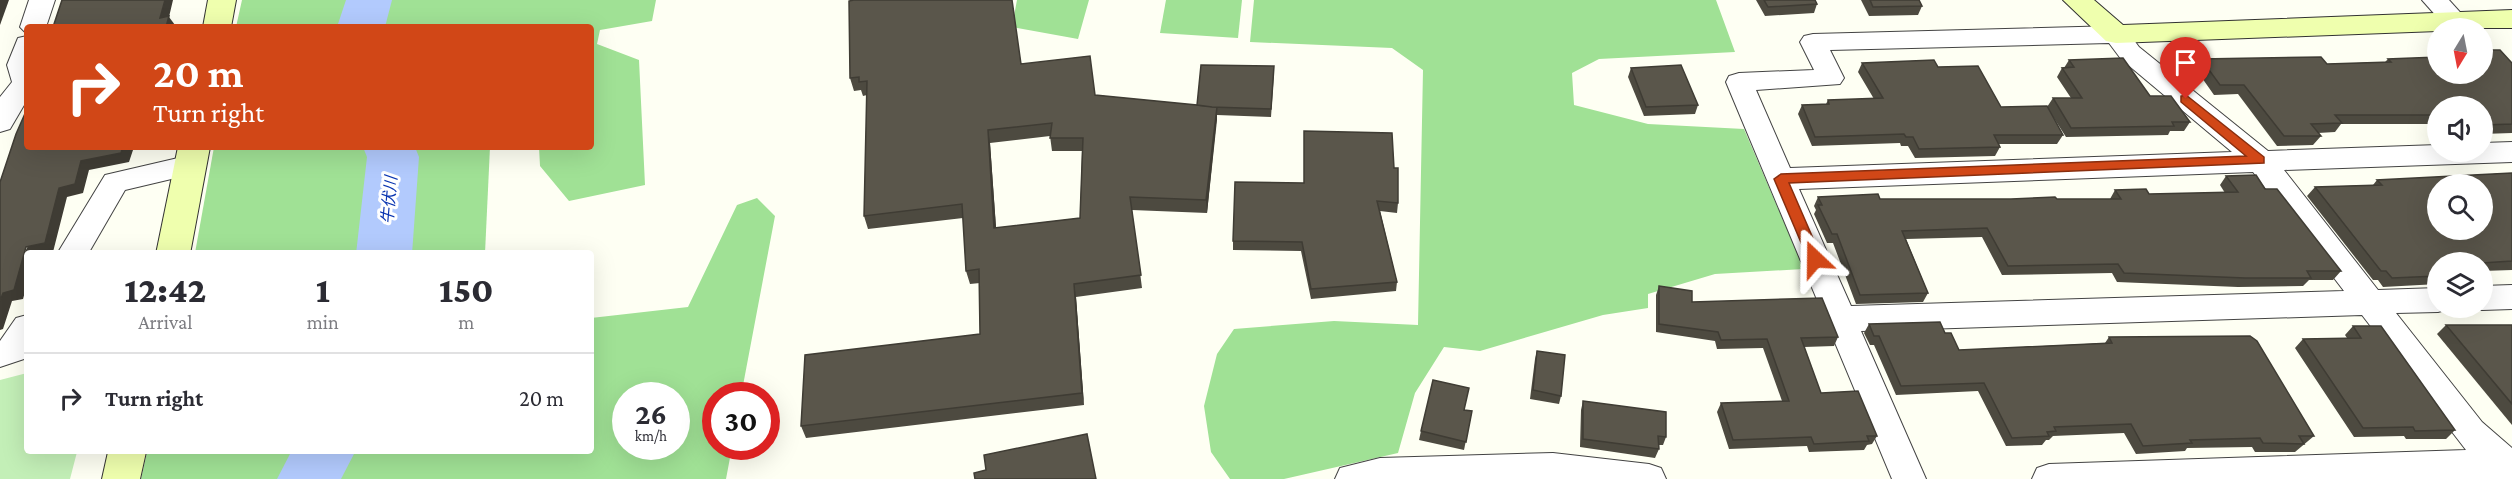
<!DOCTYPE html>
<meta charset="utf-8">
<style>
:root{--surface:#fff;--page:#f7f7f7;--text:#2b2b33;--muted:#7c7c81;--line:#e1e1e2}
body{margin:0;font-family:"Crimson Pro","Noto Sans JP",serif;background:var(--page);color:var(--text);height:100vh;display:flex;flex-direction:column;font-size:22px;white-space:nowrap}
*{box-sizing:border-box;margin:0}
p{font-size:20px;color:var(--muted)}
.icon{flex:none;width:33px;height:33px;fill:none;stroke:currentColor;stroke-width:2;stroke-linecap:round;stroke-linejoin:round}
.map{position:relative;flex:1;overflow:hidden}
.panel{position:absolute;left:24px;top:250px;width:570px;height:204px;display:flex;flex-direction:column;background:var(--surface);border-radius:6px;box-shadow:0 6px 24px #0002}
.panel>*{flex:none}
.banner{position:absolute;left:24px;top:24px;width:570px;height:126px;border-radius:6px;box-shadow:0 6px 24px #0002;background:#d14717;color:#fff;overflow:hidden}
.needle{width:39px;rotate:190deg}
.buttons{position:absolute;left:2427px;top:18px;display:grid;gap:12px}
.buttons a{display:grid;place-items:center;width:66px;height:66px;border-radius:50%;background:var(--surface);box-shadow:0 6px 24px #0002;font-size:30px}
.speed{position:absolute;left:612px;top:382px;display:flex;gap:12px;font-size:30px;font-weight:700;text-align:center}
.speed>*{display:grid;place-content:center;width:78px;height:78px;border-radius:50%;background:var(--surface);box-shadow:0 6px 24px #0002;line-height:1}
.speed small{font-size:15px;font-weight:400}
.speed .limit{border:9px solid #d22;background:#fff;color:#111}
.pin{position:absolute;display:grid;place-items:center;width:51px;height:51px;color:#fff;margin:-62px -26px;border-radius:50% 50% 50% 0;rotate:-45deg;box-shadow:0 0 6px #0007}
.pin .icon{rotate:45deg}
.me{position:absolute;width:66px;margin:-33px;rotate:337deg;stroke-linejoin:round;filter:drop-shadow(0 0 4px #0008)}
.turn{display:flex;align-items:center;gap:21px;height:126px;padding:0 30px;font-size:27px}
.turn .icon{width:78px;height:78px;stroke-width:2.5}
.turn b{display:block;font-size:42px;line-height:51px}
.eta{display:flex;justify-content:space-evenly;align-items:center;height:102px;text-align:center}
.eta b{font-size:36px;font-weight:800;line-height:42px}
ul{padding:0;list-style:none}
li{display:flex;align-items:center;gap:18px;height:90px;padding:0 30px;border-top:2px solid var(--line)}
li div{flex:1}
li b{display:block;font-size:22px}
li em{font-style:normal}
.map>svg:first-child{display:block}
.green{fill:#c3efb7}
.forest{fill:#a0e195;fill-rule:evenodd}
.lines{fill:none;stroke-linecap:round;stroke-linejoin:round}
.river{fill:#b2cafd;fill-rule:evenodd}
.street-casing{stroke:#434343;stroke-width:2}
.secondary-casing{stroke:#323232;stroke-width:2}
.street{fill:#fff;fill-rule:evenodd}
.secondary{fill:#efffae;fill-rule:evenodd}
.wall{fill:#4d4a40;fill-rule:evenodd}
.shaded-wall{fill:#3f3c34}
.building{fill:#5a564b;stroke:#3f3c34;stroke-width:1.5;fill-rule:evenodd}
.route{fill:#d14717;stroke:#882e0f;stroke-width:1.5}
.labels{text-anchor:middle;dominant-baseline:central;stroke-width:6;stroke-linejoin:round;paint-order:stroke}
.water-label{font-size:16px;font-style:italic;fill:#0a35b1;stroke:#fff}
</style>
<div class="map">
<svg width="2512" height="479" viewBox="0 0 2512 479">
<rect width="100%" height="100%" fill="#fefff3"/>
<path class="green" d="M27 373V452H77L70 479H0V380Z"/>
<g class="forest">
<path d="M242 0H656L652 21 600 30 597 44 639 60 645 185 569 201 540 166 539 147H591V27H236Z"/>
<path d="M1017 0H1089L1078 39 1012 27Z"/>
<path d="M1166 0H1242L1238 38 1160 33Z"/>
<path d="M1254 0H1716L1735 52 1599 59 1572 73 1574 105 1648 124 1744 129 1804 269 1715 274 1648 294V308L1603 315 1480 351 1444 347 1415 393 1398 453 1284 479H1230L1211 452 1204 406 1217 354 1234 329 1334 321 1418 325 1423 70 1392 48 1250 42Z"/>
<path d="M214 147H490L485 253H195Z"/>
<path d="M757 198 775 216 741 396H716V447H732L726 479H141L147 452H591V318L688 307 737 205ZM626 396H676V447H626Z"/>
</g>
<g class="lines">
<g class="river">
<path d="M346 0H392L385 27H337Z"/>
<path d="M363 147H415L419 157 412 254H356L367 157Z"/>
<path d="M291 452H355L341 479H277Z"/>
</g>
<defs>
<g id="street">
<path d="M29 0H55L46 27H27V34L20 27Z"/>
<path d="M2422 0H2449L2468 21 2464 27H2446Z"/>
<path d="M2116 26 2125 28 2139 47 2268 151 2438 145V152H2482V143L2512 142V162L2284 170 2378 290 2438 288V308L2449 309 2438 312 2396 313 2482 422 2512 448V479H2032L2037 468 2049 464 2466 450 2362 315 1861 331 1926 479H1892L1726 82 1729 76 1739 73 1814 70 1800 42 1804 36 1813 34ZM2109 43 2121 59 2232 152 1790 168 1756 90 1840 84 1844 78 1830 50ZM2253 172 2344 291 1851 306 1799 189Z"/>
<path d="M27 36V100L10 129 0 132V97L12 82 7 65 18 38Z"/>
<path d="M191 155 201 158 205 165 201 172 125 190 88 254H57L105 175Z"/>
<path d="M2512 285V309L2482 310 2474 308H2482V286Z"/>
<path d="M27 315V355L24 359 0 367V341L16 318Z"/>
<path d="M1553 453 1649 464 1661 468 1666 479H1335L1340 468 1380 458Z"/>
</g>
<g id="secondary">
<path d="M208 0H236L231 27H203Z"/>
<path d="M2063 0H2094L2123 25 2512 10V28H2438V31L2116 43 2106 41Z"/>
<path d="M178 147H210L190 254H156Z"/>
<path d="M108 452H146L140 479H102Z"/>
</g>
</defs>
<use href="#street" class="street-casing"/>
<use href="#secondary" class="secondary-casing"/>
<use href="#street" class="street"/>
<use href="#secondary" class="secondary"/>
</g>
<g class="wall">
<path d="M1756 0H1815L1817 4 1814 13 1765 16Z"/>
<path d="M1861 0H1919L1922 6 1918 15 1869 16Z"/>
<path d="M2201 59 2327 64 2385 62 2388 59 2512 63V133L2482 134V106H2438V124H2341L2335 132 2318 133 2321 136 2313 145 2277 146 2238 94 2214 95 2195 68Z"/>
<path d="M2069 60 2150 96 2190 122 2184 131H2170L2168 135 2066 137 2048 109 2063 135 2057 144H1999L2000 147 1995 156 1915 158 1908 146H1901L1900 143 1812 146 1798 114 1802 105 1826 104 1828 100 1874 99 1858 72 1862 63 1938 67 2001 107H2047L2053 98H2071L2057 77 2062 68H2064Z"/>
<path d="M1021 64 1095 95 1197 105 1274 73 1271 117 1217 115 1207 213 1132 210 1142 288 1076 297 1084 405 806 438 801 426 980 334V283L970 284 966 271 963 218 868 229 864 216 867 95 863 96 861 90 854 91 850 78ZM1050 136 1052 151H1082L1080 218 996 228 990 143Z"/>
<path d="M1631 68 1698 105 1695 114 1644 116 1628 77Z"/>
<path d="M1394 168 1398 203 1397 213 1380 211 1397 282 1396 291 1311 299 1301 251 1233 250V241L1303 183Z"/>
<path d="M2512 173V270L2482 271V262H2438V284L2383 287 2378 280H2373L2307 196 2315 187 2373 185 2377 180Z"/>
<path d="M2226 176 2265 189 2341 271 2333 280H2309L2303 286 2238 287 2117 282 2112 273 2002 275 1982 237 1906 239 1928 293 1923 302 1856 304 1833 243H1827L1814 214 1816 210 1814 206 1818 197 1880 199H2110L2115 190 2149 194 2225 193 2220 185Z"/>
<path d="M1659 286 1692 302 1838 337 1834 346 1804 347 1821 393 1877 436 1872 444 1867 445 1864 450 1809 452 1807 446 1729 449 1717 412 1721 403 1782 401 1763 348 1717 349 1715 341 1656 332V295Z"/>
<path d="M1869 324 1945 333 1959 350 2105 343 2109 337 2314 436 2295 452H2255L2252 447 2187 448 2185 451 2136 454 2124 433 2053 436 2049 440H2046L2042 445 2006 446 1978 391 1896 395 1874 345H1870L1864 333Z"/>
<path d="M2446 325H2512V425L2437 334Z"/>
<path d="M2353 326 2455 430 2446 439H2406L2404 436 2354 437 2295 348 2303 339 2347 338 2345 335Z"/>
<path d="M1537 351 1561 396 1559 404 1530 399 1535 359Z"/>
<path d="M1583 401 1666 437 1663 445H1659V449L1655 458 1580 447 1581 410Z"/>
<path d="M1464 410 1472 411 1464 450 1419 440 1421 431Z"/>
</g>
<g class="shaded-wall">
<path d="M0 0H9L0 25Z"/>
<path d="M165 0H173L169 17 175 25V27H166L160 18Z"/>
<path d="M1217 107V120L1207 213 1206 200Z"/>
<path d="M988 130 990 143 997 241 994 228Z"/>
<path d="M123 147H134L129 162 89 170 83 193 67 197 53 252 45 254H27V285L23 299 12 301 3 329 0 330V301L3 293 59 188 81 161Z"/>
<path d="M1074 284 1076 297 1084 405 1082 393Z"/>
</g>
<g class="building">
<path d="M62 0H165L160 18 169 16 166 27H53Z"/>
<path d="M854 0H1012L1021 64 1090 56 1095 95 1217 107 1206 200 1130 197 1141 275 1074 284 1082 393 801 426 805 355 980 334 979 269 966 271 962 204 864 216 867 81 859 82V77L850 78 849 1ZM1052 123 1050 138H1083L1080 218 994 228 988 130Z"/>
<path d="M1764 0H1815L1817 4 1768 7Z"/>
<path d="M1870 0H1919L1922 6 1873 7Z"/>
<path d="M2482 50H2500L2512 63V124L2484 125 2482 127V106H2438V115H2335L2342 123 2311 124 2321 136H2284L2244 85H2220L2201 59 2321 57 2327 64 2391 62 2388 59 2438 57V74H2482Z"/>
<path d="M2123 58 2150 96H2171L2190 122H2172L2174 126 2071 128 2053 98H2082L2062 68 2074 67 2069 60Z"/>
<path d="M1934 60 1938 67 1978 66 2001 107 2047 106 2063 135H1994L2000 147 1919 149 1913 137H1906L1904 134 1815 137 1802 105 1829 104 1828 100 1883 98 1862 63Z"/>
<path d="M1201 65 1274 66 1271 109 1212 107 1197 105Z"/>
<path d="M1681 65 1698 105 1646 107 1631 68Z"/>
<path d="M27 109V147H123L121 153 81 161 75 184 59 188 45 243 26 247 14 290 3 293 0 301V182L16 134Z"/>
<path d="M1304 131 1392 133 1394 168H1398V203L1377 201 1397 282 1311 289 1302 242 1233 241 1235 182 1304 183Z"/>
<path d="M2512 173V261L2482 263 2438 262V276L2392 278 2386 271H2381L2315 187 2382 185 2377 180ZM2438 184H2482V230H2438Z"/>
<path d="M2256 175 2265 189H2277L2341 271H2307L2311 278H2245L2124 273 2118 264 2008 266 1987 228 1902 231 1928 293 1860 295 1837 234H1832L1818 205H1822L1818 197 1878 194 1880 199H2011L2055 197 2057 199H2121L2115 190 2146 189 2149 194 2238 192 2226 176Z"/>
<path d="M1659 286 1692 291V302L1822 298 1838 337 1801 338 1821 393 1858 391 1877 436H1867L1869 441 1814 444 1811 437 1733 440 1721 403 1789 401 1767 339 1721 340 1718 332 1659 324Z"/>
<path d="M1940 322 1945 333H1951L1959 350 2112 343 2109 337 2250 336 2257 341 2314 436H2299L2304 444 2263 443 2260 438 2190 440 2192 443 2143 446 2131 424 2054 427 2056 431 2047 432 2049 436 2012 438 1984 383 1901 386 1879 336H1874L1869 324Z"/>
<path d="M2446 325H2512V404Z"/>
<path d="M2353 326H2381L2455 430 2415 431 2413 427 2363 428 2303 339 2361 338Z"/>
<path d="M1537 351 1565 355 1561 396 1533 390Z"/>
<path d="M1433 380 1469 388 1464 410 1472 411 1466 442 1421 431Z"/>
<path d="M1583 401 1666 412V437L1658 436 1659 449 1583 439Z"/>
<path d="M1087 434 1096 479H975L974 473 986 470 984 455Z"/>
</g>
<path class="route" d="M2186 95 2264 157V163L1789 183 1822 259 1815 264 1808 259 1774 179 1781 174 2246 156 2181 102V96Z"/>
<g class="labels">
<g class="water-label">
<text transform="translate(389 200) rotate(-85)">牛伏川</text>
</g>
</g>
</svg>
<div class="buttons">
<a><svg class="needle" viewBox="-14 -14 28 28"><path d="M0-13l5 13h-10z" fill="#e53935"/><path d="M0 13l5-13h-10z" fill="#7c7c81"/></svg></a>
<a><svg class="icon" aria-label="sound" viewBox="0 0 24 24"><path d="M4 9h4l5-4v14l-5-4H4zM17 9q2 3 0 6"/></svg></a>
<a><svg class="icon" aria-label="search" viewBox="0 0 24 24"><circle cx="10" cy="10" r="6"/><path d="M15 15l6 6"/></svg></a>
<a><svg class="icon" aria-label="layers" viewBox="0 0 24 24"><path d="M12 4l9 5-9 5-9-5zM3 14l9 5 9-5"/></svg></a>
</div>
<div class="speed"><div>26<small>km/h</small></div><div class="limit">30</div></div>
<div class="pin" style="left:2186px;top:99px;background:#d93025"><svg class="icon" aria-label="arrive" viewBox="0 0 24 24"><path d="M6 21V4h12l-3 4 3 4H6"/></svg></div>
<svg class="me" style="left:1815px;top:259px" viewBox="-20 -20 40 40"><path d="M0-17L14 15 0 8-14 15z" fill="#d14717" stroke="#fff" stroke-width="4"/></svg>
<div class="banner">
<div class="turn"><svg class="icon" aria-label="right" viewBox="0 0 24 24"><path d="M7 20v-9h11M14 6l5 5-5 5"/></svg><div><b>20 m</b>Turn right</div></div>
</div>
<section class="panel">
<div class="eta">
<div><b>12:42</b><p>Arrival</p></div>
<div><b>1</b><p>min</p></div>
<div><b>150</b><p>m</p></div>
</div>
<ul>
<li><svg class="icon" aria-label="right" viewBox="0 0 24 24"><path d="M7 20v-9h11M14 6l5 5-5 5"/></svg><div><b>Turn right</b></div><em>20 m</em></li>
</ul>
</section>
</div>
